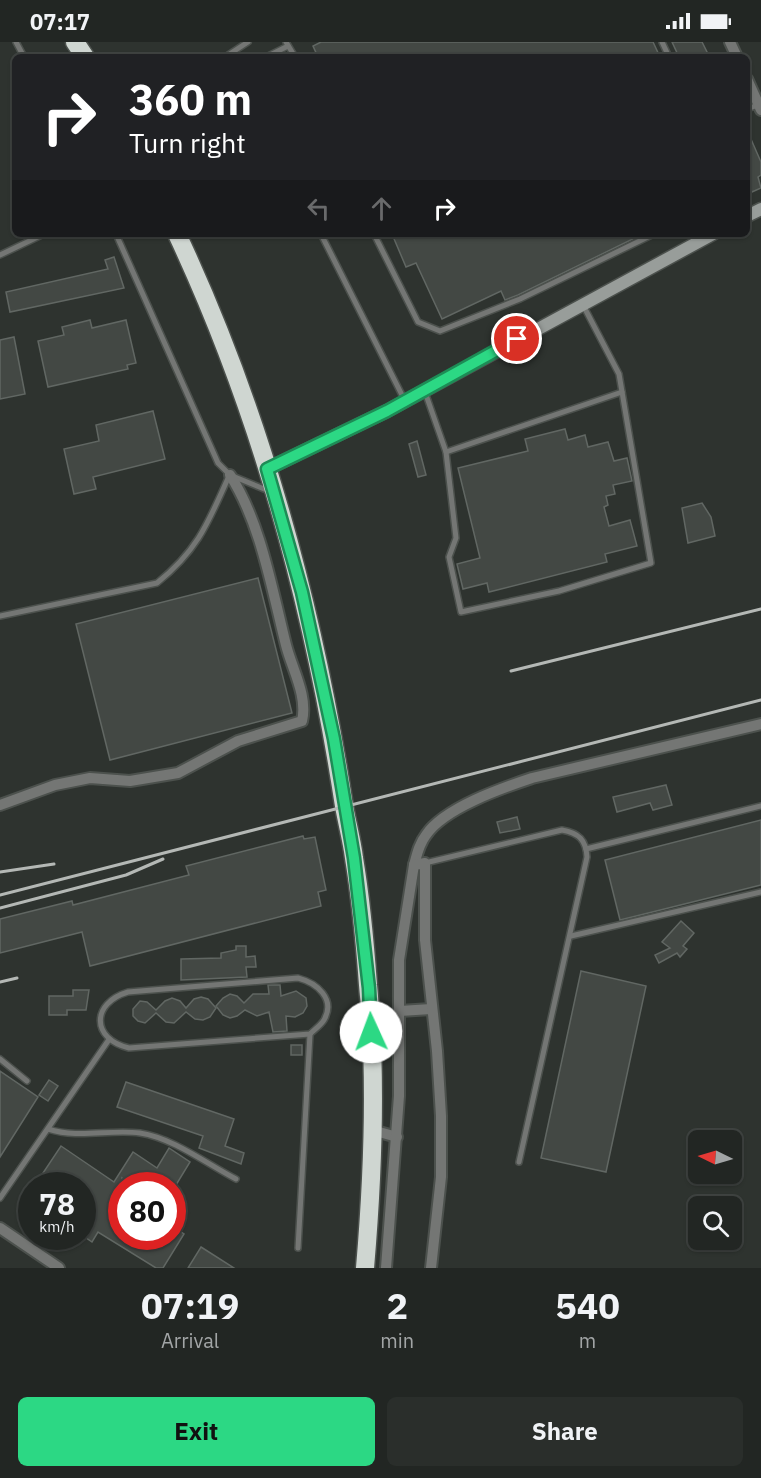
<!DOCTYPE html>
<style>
:root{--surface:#222623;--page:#2a2e2b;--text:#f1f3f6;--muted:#a2a5a6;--line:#3f4341;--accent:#2cd884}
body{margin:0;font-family:"IBM Plex Sans",sans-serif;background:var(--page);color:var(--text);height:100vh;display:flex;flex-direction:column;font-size:22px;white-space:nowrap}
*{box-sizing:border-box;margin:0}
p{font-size:20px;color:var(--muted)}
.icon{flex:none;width:33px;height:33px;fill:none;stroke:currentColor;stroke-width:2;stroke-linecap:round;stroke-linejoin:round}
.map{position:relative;height:1226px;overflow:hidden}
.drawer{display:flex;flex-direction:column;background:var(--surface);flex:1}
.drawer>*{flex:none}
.top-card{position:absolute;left:12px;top:12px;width:738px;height:183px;border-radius:9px;box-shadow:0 2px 4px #0004,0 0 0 2px var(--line);background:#202124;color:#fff;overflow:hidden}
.needle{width:39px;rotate:275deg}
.fabs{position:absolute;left:688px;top:1088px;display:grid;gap:12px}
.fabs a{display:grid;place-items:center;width:54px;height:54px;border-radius:9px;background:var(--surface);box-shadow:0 2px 4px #0004,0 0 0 2px var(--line);font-size:30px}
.speed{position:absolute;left:18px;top:1130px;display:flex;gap:12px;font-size:30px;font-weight:700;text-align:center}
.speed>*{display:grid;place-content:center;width:78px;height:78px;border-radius:50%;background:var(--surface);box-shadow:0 2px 4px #0004,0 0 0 2px var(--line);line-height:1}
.speed small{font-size:15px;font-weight:400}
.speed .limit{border:9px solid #d22;background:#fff;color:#111}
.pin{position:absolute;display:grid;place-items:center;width:51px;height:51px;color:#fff;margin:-26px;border:3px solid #fff;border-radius:50%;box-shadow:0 2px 6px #0007}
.me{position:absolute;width:66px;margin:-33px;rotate:358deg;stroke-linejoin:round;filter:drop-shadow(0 0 4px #0008)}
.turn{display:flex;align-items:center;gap:21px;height:126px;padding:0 18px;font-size:27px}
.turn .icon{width:78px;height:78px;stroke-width:2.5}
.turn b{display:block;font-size:42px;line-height:51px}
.lanes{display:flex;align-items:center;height:57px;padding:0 18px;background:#0003;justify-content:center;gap:30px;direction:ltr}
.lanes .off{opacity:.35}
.eta{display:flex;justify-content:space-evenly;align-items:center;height:102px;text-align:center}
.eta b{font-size:36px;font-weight:700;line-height:42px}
.action{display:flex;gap:12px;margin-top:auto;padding:12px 18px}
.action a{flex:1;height:69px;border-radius:9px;background:var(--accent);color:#111;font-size:24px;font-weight:700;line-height:69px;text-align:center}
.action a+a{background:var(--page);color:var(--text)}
.status{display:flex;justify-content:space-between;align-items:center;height:42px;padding:0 30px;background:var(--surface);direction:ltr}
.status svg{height:16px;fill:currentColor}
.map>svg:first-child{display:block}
.building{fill:#434844;stroke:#616763;stroke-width:1.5}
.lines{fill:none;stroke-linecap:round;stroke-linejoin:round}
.lane-casing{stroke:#4c514d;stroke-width:8}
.street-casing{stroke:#4c514d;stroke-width:14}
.secondary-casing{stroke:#4c514d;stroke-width:15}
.highway-casing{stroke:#4c514d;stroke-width:21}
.lane{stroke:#747674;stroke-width:5}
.street{stroke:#747674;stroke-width:10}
.secondary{stroke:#989d9a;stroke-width:12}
.highway{stroke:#cfd6d1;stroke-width:18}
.rail{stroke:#b4b8b5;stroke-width:3}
.route-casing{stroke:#1d8c56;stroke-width:15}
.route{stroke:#2cd884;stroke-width:10}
</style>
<div class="status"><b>07:17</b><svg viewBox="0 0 49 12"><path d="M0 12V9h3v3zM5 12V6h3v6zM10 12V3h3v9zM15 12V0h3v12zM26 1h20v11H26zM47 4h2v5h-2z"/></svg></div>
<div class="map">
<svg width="761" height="1226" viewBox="0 0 761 1226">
<rect width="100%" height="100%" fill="#2e332f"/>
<g class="building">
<path d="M321 0H653L660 15H318L313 4Z"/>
<path d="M672 0H702L708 12 702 15H679Z"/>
<path d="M747 88 761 120V133L758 135 761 146 752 150 747 139Z"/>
<path d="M392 192H643L518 253 505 258 501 249 442 277 416 221 406 225Z"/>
<path d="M114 215 124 246 10 270 6 250 108 227 105 218Z"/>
<path d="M90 278 92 286 126 278 136 321 127 323 128 327 48 345 38 299 64 293 62 285Z"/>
<path d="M14 295 25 352 0 357V298Z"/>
<path d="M153 369 165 417 93 435 96 447 74 452 64 407 99 399 96 383Z"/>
<path d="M565 387 568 398 585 393 588 405 608 400 614 419 627 416 632 439 613 443 615 452 606 454 608 463 604 465 609 484 630 478 637 504 605 512 607 520 489 550 487 541 463 547 457 522 480 516 458 426 528 409 525 397Z"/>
<path d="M417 399 426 433 418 435 409 402Z"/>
<path d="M702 461 711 475 715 494 688 501 682 466Z"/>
<path d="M258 536 292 671 110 718 76 582Z"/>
<path d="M666 743 672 763 653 768 650 761 617 770 613 755Z"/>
<path d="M517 775 520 787 500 791 497 780Z"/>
<path d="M761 778V843L620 878 605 818Z"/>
<path d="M303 794 304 797 315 795 326 848 318 850 321 864 90 924 82 890 0 911V877L72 859 73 863 189 833 186 824Z"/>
<path d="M681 879 694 891 683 904 687 907 680 915 677 911 659 921 655 913 670 906 662 900Z"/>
<path d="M236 904H246V915L255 914 256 925H246L247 935 181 938V917L221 916V911L236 908Z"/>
<path d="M581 929 646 944 606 1130 541 1116Z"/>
<path d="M268 943H280L281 954 296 949 306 956 307 964 303 971 295 975 286 974 287 989 273 990 269 970 257 974 245 968 237 974 230 976 223 973 216 964 223 956 230 952 237 954 244 961 253 952H269Z"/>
<path d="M73 948H89L86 968H67V973H49V954H73Z"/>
<path d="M201 955 208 957 216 966 210 975 203 978 195 977 186 970 174 981 166 980 156 971 145 981 138 979 133 974V967L140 959 147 960 156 968 165 959 172 956 180 959 186 966 194 957Z"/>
<rect x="291" y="1003" width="11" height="10"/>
<path d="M0 1029 38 1055 0 1115Z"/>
<path d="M49 1038 58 1044 48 1059 39 1053Z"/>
<path d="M126 1040 234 1077 225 1104 244 1111 241 1122 199 1106 203 1094 117 1065Z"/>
<path d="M61 1104 114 1140 133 1110 157 1126 169 1106 190 1120 176 1143H132L122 1136V1194H172V1184L184 1192 163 1226H156L98 1190 92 1200 82 1193V1143H35Z"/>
<path d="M201 1205 234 1226H188Z"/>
</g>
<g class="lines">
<defs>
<g id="lane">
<path d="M16 0 24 15"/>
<path d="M286 0 295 15"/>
<path d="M662 0 669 15"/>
<path d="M225 15 248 0"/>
<path d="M266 15 288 4"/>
<path d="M747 67 758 63"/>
<path d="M116 192 218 421 230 433 269 449"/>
<path d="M321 192 405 359"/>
<path d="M374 192 418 280 440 289 520 257 654 192"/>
<path d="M0 213 44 192"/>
<path d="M425 350 446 410 456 496 449 515 461 570 559 549 651 521 619 332 583 263"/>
<path d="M446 410 622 350"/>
<path d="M0 574 157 541C198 508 208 481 229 434"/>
<path d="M586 807 761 764"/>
<path d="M425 821 562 788C579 791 586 798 587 815L519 1120"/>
<path d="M571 894 761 850"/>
<path d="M298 936C317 941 336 957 324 978 321 983 314 988 310 992L129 1006C91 997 91 961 128 950Z"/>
<path d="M0 1017 27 1039"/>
<path d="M48 1087C79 1097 109 1087 140 1091 173 1096 207 1122 236 1137"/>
<path d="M0 1156 108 999"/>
<path d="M298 1206 310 992"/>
</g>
<g id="street">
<path d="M730 0 737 15"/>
<path d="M747 37 761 68"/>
<path d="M0 763 55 743 90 736 130 739 178 731 238 699 302 679C308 654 292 627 286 603 272 548 261 481 230 433"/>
<path d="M414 823C417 812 419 802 426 793 444 766 502 746 532 736L761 682"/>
<path d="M400 969 431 967"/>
<path d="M372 1088 397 1095"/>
<path d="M0 1186 59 1226"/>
<path d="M386 1226 399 1054V918L414 823 425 821V898L437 1009 441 1074V1135L431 1226"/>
</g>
<g id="secondary">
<path d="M747 174 761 167"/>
<path d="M267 427 387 369 713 192"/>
</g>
<g id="highway">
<path d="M75 0 85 15"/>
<path d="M177 192C261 371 314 568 344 764 347 781 352 799 354 816 361 858 365 901 368 943 377 1037 373 1133 365 1226"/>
</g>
</defs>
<use href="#lane" class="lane-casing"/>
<use href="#street" class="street-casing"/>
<use href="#secondary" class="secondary-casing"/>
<use href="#highway" class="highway-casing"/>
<use href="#lane" class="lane"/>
<use href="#street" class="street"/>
<use href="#secondary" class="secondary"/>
<use href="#highway" class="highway"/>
<g class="rail">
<path d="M511 629 761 567"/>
<path d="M0 830 54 822"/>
<path d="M0 853 761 658"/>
<path d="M0 866 126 833 163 817"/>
<path d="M0 940 17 936"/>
</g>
</g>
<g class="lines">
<defs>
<path id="route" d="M371 990 369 946 354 816 334 697 302 550 267 427 387 369 517 297"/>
</defs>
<use href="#route" class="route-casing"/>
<use href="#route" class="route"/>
</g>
</svg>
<div class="fabs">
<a><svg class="needle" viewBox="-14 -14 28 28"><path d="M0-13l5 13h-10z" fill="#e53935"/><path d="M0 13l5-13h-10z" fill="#a2a5a6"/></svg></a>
<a><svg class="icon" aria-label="search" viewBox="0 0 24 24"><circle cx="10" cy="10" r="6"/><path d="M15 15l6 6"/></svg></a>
</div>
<div class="speed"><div>78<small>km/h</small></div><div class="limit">80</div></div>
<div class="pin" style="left:517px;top:297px;background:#d93025"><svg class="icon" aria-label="arrive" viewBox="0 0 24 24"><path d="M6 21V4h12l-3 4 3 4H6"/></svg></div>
<svg class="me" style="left:371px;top:990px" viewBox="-20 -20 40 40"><circle r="19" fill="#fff"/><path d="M0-13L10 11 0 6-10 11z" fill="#2cd884"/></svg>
<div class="top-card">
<div class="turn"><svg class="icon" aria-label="right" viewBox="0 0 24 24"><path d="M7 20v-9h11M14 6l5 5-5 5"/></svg><div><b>360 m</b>Turn right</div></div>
<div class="lanes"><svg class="icon off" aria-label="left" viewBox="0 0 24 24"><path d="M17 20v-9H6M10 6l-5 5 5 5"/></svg><svg class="icon off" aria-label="ahead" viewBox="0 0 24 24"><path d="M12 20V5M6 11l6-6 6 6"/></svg><svg class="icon" aria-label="right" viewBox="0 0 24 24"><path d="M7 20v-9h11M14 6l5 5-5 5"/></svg></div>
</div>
</div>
<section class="drawer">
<div class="eta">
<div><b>07:19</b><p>Arrival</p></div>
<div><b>2</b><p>min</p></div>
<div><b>540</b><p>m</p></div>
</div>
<div class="action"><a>Exit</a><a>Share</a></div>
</section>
